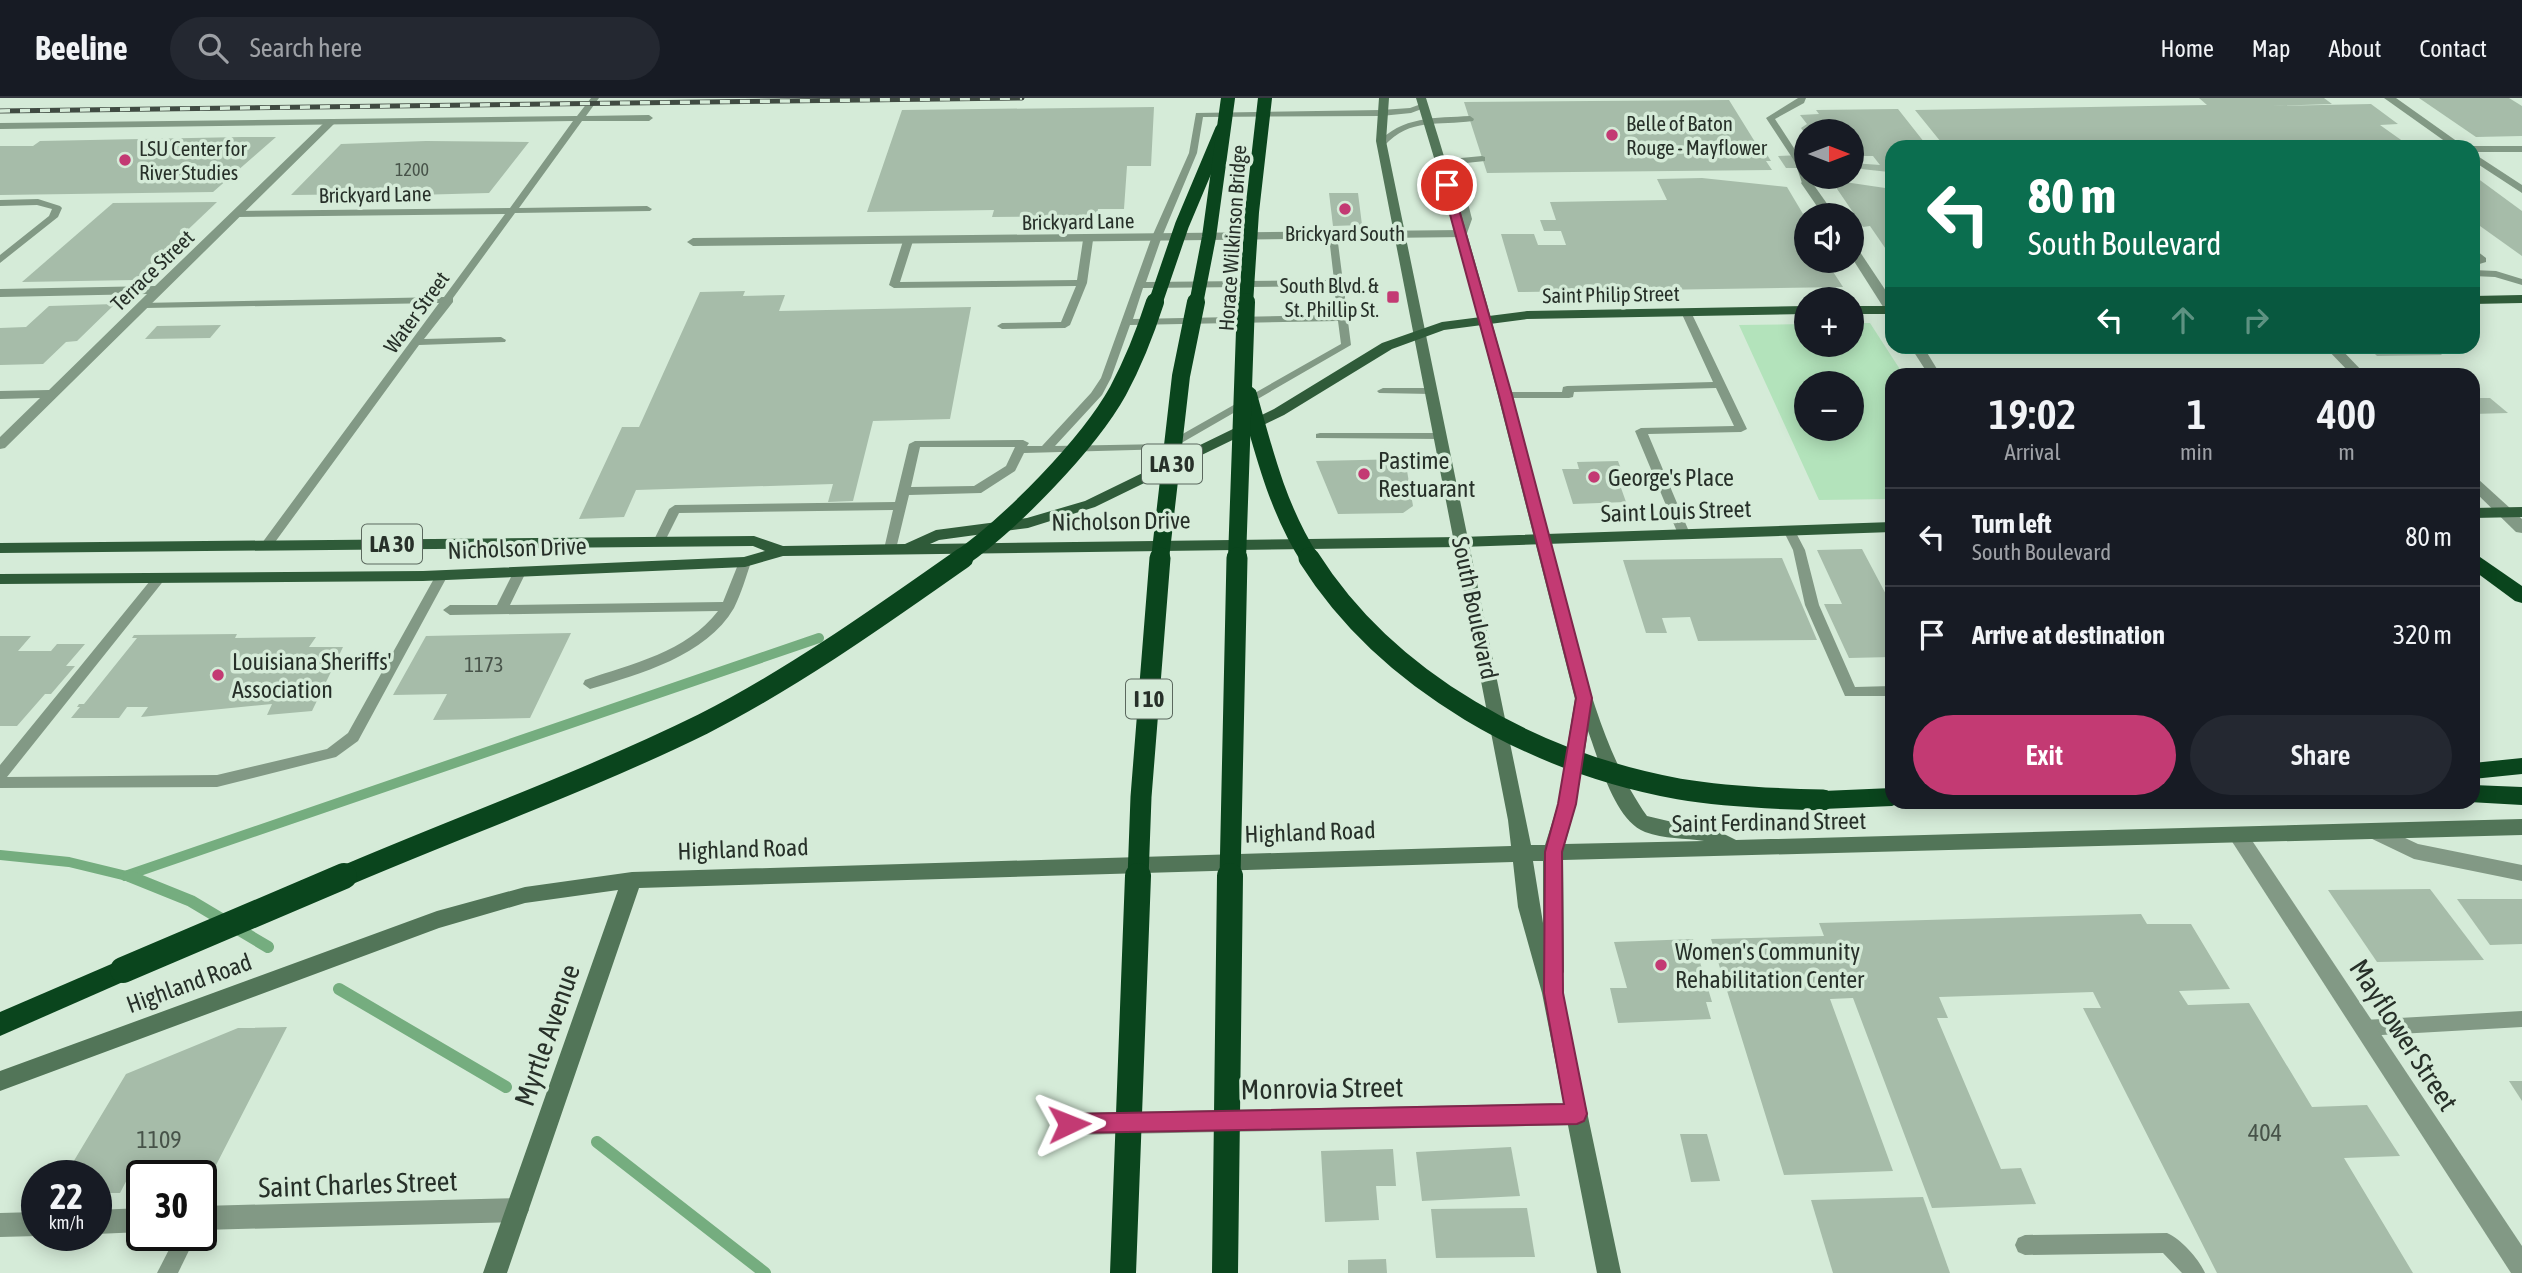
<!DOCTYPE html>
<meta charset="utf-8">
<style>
:root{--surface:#171b24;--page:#242831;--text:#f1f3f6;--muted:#9ea1a6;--line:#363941;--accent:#c33a73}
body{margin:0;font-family:"Asap Condensed",sans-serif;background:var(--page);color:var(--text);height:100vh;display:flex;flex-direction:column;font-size:26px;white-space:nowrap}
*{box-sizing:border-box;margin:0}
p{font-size:23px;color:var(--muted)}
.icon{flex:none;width:38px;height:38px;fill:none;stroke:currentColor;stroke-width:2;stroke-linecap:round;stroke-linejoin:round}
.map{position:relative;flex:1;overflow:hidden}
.drawer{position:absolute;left:1885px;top:270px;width:595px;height:441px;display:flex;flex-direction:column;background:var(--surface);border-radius:21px;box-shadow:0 4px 18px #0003}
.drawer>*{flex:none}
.hud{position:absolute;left:1885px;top:42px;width:595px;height:214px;border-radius:21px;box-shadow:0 4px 18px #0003;background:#0b6e4f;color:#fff;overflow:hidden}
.needle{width:46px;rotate:90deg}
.fabs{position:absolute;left:1794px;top:21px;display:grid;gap:14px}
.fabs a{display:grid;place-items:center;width:70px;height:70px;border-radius:50%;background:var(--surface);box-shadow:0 4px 18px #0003;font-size:35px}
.speed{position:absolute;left:21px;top:1062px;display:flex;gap:14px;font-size:35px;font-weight:700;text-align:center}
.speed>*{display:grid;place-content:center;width:91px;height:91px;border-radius:50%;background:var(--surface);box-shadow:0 4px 18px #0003;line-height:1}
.speed small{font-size:18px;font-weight:400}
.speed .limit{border:4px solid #111;border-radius:10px;background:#fff;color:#111}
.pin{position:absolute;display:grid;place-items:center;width:60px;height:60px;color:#fff;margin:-30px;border:4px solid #fff;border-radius:50%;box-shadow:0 2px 7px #0007}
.me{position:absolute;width:77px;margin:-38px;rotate:88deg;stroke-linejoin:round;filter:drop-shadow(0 0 5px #0008)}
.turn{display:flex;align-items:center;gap:24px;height:147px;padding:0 28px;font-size:32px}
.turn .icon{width:91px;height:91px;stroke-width:2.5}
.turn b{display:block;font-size:49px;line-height:60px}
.lanes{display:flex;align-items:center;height:66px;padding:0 28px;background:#0003;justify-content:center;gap:35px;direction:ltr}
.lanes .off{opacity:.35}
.eta{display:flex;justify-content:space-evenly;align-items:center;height:119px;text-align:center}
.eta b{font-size:42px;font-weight:600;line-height:49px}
.action{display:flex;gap:14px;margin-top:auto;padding:14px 28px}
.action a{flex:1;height:80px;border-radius:42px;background:var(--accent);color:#fff;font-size:28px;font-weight:600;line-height:80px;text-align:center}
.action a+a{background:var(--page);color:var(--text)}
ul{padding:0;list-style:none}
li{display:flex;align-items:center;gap:21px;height:98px;padding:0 28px;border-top:2px solid var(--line)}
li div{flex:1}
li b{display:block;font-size:26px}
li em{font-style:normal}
header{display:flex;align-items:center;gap:42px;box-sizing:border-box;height:98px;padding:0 35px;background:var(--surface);border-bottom:2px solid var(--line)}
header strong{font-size:33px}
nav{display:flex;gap:38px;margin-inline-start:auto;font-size:24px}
.search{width:490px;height:63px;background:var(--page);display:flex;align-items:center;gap:18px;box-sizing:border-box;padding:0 24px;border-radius:38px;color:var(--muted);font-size:26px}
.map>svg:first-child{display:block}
.green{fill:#b3e3bb;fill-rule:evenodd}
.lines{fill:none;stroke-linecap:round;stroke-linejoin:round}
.stream-far1{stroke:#75ad7f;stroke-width:10}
.stream{stroke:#75ad7f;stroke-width:12}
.building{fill:#a6bca9}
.lane{fill:#829985;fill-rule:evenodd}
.street{fill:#829985;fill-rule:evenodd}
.secondary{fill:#527558;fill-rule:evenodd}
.primary{fill:#2f5b39;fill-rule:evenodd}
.highway{fill:#0a451d;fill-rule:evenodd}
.rail-casing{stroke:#404b42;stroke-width:5}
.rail{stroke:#d5ebd8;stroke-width:3.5;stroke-dasharray:10;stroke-linecap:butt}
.highway-bridge-far3{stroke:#0a451d;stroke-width:14}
.highway-bridge-far2{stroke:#0a451d;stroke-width:18}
.highway-bridge-far1{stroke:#0a451d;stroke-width:21}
.highway-bridge{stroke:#0a451d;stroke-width:26}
.route{fill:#c33a73;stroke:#7f264b;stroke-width:2}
.poi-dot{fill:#c33a73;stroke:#d5ebd8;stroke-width:2.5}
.labels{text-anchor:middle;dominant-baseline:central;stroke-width:7;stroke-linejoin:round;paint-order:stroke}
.far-number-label{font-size:18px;fill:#475349}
.far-poi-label{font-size:21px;fill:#273029;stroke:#d5ebd8;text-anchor:start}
.far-street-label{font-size:21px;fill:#273029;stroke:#d5ebd8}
.number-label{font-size:21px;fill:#475349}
.shield{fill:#d5ebd8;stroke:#5b685e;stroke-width:2}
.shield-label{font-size:23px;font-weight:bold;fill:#273029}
.poi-label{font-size:24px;fill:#273029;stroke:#d5ebd8;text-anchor:start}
.street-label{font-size:24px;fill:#273029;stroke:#d5ebd8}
.near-number-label{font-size:24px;fill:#475349}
.near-street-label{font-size:28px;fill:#273029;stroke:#d5ebd8}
</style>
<header>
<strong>Beeline</strong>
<div class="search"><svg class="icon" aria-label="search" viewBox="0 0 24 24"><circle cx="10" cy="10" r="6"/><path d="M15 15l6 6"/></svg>Search here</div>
<nav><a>Home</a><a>Map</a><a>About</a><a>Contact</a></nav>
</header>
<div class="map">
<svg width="2522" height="1175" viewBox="0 0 2522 1175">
<rect width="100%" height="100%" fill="#d5ebd8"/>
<path class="green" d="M1852 225H1870L1903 276H1892V401L1819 402 1739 227 1806 226V247H1852ZM1806 285H1852V331H1806Z"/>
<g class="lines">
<g class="stream-far1">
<path d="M0 757 69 764 135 780"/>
<path d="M125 778 819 540"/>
</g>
<g class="stream">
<path d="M129 778 191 803 268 849"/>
<path d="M339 891 506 989"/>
<path d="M597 1044 765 1175"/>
</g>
</g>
<g class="building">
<path d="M2199 0H2324L2332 6 2272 8 2371 6 2398 26 2380 27 2411 49H1945L1915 12 2207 7Z"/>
<path d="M2419 0H2509L2522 8V38L2476 39Z"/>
<path d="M1729 2 1760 52H1764L1771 63H1766L1772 72 1487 75 1464 4Z"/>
<path d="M1154 9 1151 68H1127L1124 111H1098L1097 118 992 119 994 112 867 114 902 12Z"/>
<path d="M1898 11 1928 49H1892V77L1889 74 1852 70V65L1880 67 1873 58H1852V33H1806V37L1801 30 1807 26 1800 17 1819 16 1816 12Z"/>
<path d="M242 39H276L213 94 0 97V48H33L40 43Z"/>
<path d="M426 43 529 44 489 95 377 98 378 96 291 97 341 46Z"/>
<path d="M1802 57 1806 58V70H1786L1778 58Z"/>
<path d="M2473 77 2522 113V158L2473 123Z"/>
<path d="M1702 80 1787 89 1806 121V163H1826L1843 189 1518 194 1501 136H1534L1538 147H1566L1561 133H1544L1540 122H1556L1550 104 1667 102 1657 81Z"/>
<path d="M1831 82 1892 91V160L1870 128 1863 129Z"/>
<path d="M1329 95H1358L1362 127 1333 128Z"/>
<path d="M217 104 135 182 22 184 113 105Z"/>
<path d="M745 193 743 198 785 197 779 213 971 209 950 321 873 323 853 403 828 404 833 386 636 392 624 419 579 421 622 329H639L700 194Z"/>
<path d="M115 206 77 243 66 244 43 266 0 267V230L26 229 49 208Z"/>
<path d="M221 227 210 240 145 241 157 228Z"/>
<path d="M2367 248H2433L2442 257 2377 258Z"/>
<path d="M2473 300H2490L2508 315 2473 316Z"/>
<path d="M1405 361 1413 408 1403 415 1338 416 1316 363Z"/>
<path d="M1618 363 1627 387H1620L1626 404 1573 406 1562 371H1579L1577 364Z"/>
<path d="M1862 451 1889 502H1892V559L1849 560 1824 506H1842L1817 452Z"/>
<path d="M1782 460 1817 542 1698 543 1690 519 1662 520 1667 535H1646L1623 462Z"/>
<path d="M571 535 530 620 433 622 447 596 393 597 426 538Z"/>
<path d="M237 536 235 540 316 539 309 549H343L312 613 267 617 272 606 141 619 148 609H127L119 620H71L80 609H77L79 606H84L137 540H132L134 537Z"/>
<path d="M0 538H31L18 553H51L57 546H85L66 568H75L51 596H45L17 628H0Z"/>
<path d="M2430 791 2484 862 2377 864 2328 792Z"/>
<path d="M2457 801H2522V846L2490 847Z"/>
<path d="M2141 816 2147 826H2191L2230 891 2179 893 2188 907 2249 905 2312 1009 2367 1007 2400 1058 2344 1060 2413 1175H2217L2083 910H2101L2093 894 1939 899 1948 920H1937L2001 1071 2021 1070 2036 1106 1932 1110 1853 900 1830 901 1893 1073 1784 1077 1711 841 1824 838 1819 825Z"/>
<path d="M1693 841 1712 904H1706L1711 921 1618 925 1610 890H1627L1614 844Z"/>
<path d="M287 929 213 1073 131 1074 120 1095H96L97 1076H66L126 976 238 930Z"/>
<path d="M2509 983H2522V1003Z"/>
<path d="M1680 1036H1707L1720 1083 1691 1084Z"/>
<path d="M1511 1049 1520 1098 1422 1103 1416 1054Z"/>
<path d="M1393 1051 1396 1088H1376L1379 1122 1325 1124 1321 1053Z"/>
<path d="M1923 1099 1950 1175H1833L1811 1102Z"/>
<path d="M1527 1110 1535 1159 1436 1160 1431 1111Z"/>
<path d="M1386 1161 1387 1175H1348V1162Z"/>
</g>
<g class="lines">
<g class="lane">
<path d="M591 0H599L586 18 649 17 653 20 649 23H582L519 110 647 108 652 111 650 113 515 115 453 200V204L424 241 501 239 506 242 505 244 419 247 270 451 266 452 260 448 262 445 439 205 145 210 140 207 141 205 444 199 505 116 237 119 232 116 237 113 510 110 573 23 0 31V25L577 18Z"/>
<path d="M1798 0H1806L1804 5 1775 21 1803 64 1806 79H1809L1812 85 1807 88 1802 85 1795 64 1766 20Z"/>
<path d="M1424 5H1427V9L1411 15 1381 18 1203 19 1197 55 1161 141 1146 184 1334 182 1329 139 1337 137 1351 247 1171 351 1024 355 1015 373 981 395 909 397 896 451 890 455 884 451 893 412 679 415 663 447 659 448 653 444 669 411 675 407 895 404 909 346 915 343 1023 342 1029 345 1027 348H1042L1091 295 1101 280 1151 141 1189 55 1196 15 1381 12 1410 10ZM1334 188 1337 217 1133 221 1143 190ZM1338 223 1341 246 1165 346 1055 348 1102 297 1111 280 1130 227ZM920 349H1015L1006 368 974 388 911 389Z"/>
<path d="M1470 18 1474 21 1473 23C1438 28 1411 19 1384 48L1377 46C1401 18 1436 20 1470 18Z"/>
<path d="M1482 58 1485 59V63L1466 65 1459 70 1472 121 1466 138H1460L1462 121 1450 69 1461 60Z"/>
<path d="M38 101 60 108 62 110 58 119 0 165V157L49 118 52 111 37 107 0 108V102Z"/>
<path d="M1088 139 1093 142 1087 185 1070 227 1065 230 1002 231 997 228 1002 225 1061 224 1076 188 894 190 889 187 903 143 908 140 913 143 900 184 1077 182 1083 142Z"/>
<path d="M2473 150 2486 160V164L2473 168V162L2476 161 2473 158Z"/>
<path d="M2473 172 2496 173 2522 181V187L2495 179 2473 178Z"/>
<path d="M1686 211 1691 214 1747 331 1741 334 1648 336 1690 436 1684 440 1678 436 1635 333 1641 330 1734 328 1716 290 1574 294 1573 299 1569 300H1506L1500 297 1506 294H1562L1563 289 1567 288 1713 284 1681 214Z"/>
<path d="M1383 290H1431L1437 293 1431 296 1379 295 1377 293Z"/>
<path d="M1320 335H1440L1446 338 1440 341 1316 340V336Z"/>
<path d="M1789 428 1793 429 1805 452 1819 507 1855 589 1892 588V598H1845L1805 507 1793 452 1783 432Z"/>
<path d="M745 460 751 464C746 479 741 496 734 510 706 558 640 576 590 591L583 586 585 582C631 566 687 554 718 513L450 517 443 512 450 507H497L515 471 520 470 526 474 510 507 723 504 739 464Z"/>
<path d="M442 473 448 477 358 643 336 659 217 689 0 690V667L154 478 159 477 165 481 7 679 217 677 327 651 348 635 436 477Z"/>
<path d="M2522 913V929L2364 938 2358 935 2355 930 2358 925 2364 922Z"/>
<path d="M2167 1135C2181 1141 2199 1161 2205 1175H2182L2163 1155 2025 1157 2018 1154 2015 1147 2018 1140 2025 1137Z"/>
<path d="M176 1138H196L178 1175H157Z"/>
</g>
<g class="street">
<path d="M2384 0H2396L2465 49H2453Z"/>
<path d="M327 22 336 24 5 350 0 351V339L40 300 0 301V293L49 292 147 196 0 199V191L155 188Z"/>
<path d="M2473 48H2522V54H2473V49H2469Z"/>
<path d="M2473 55 2522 87V95L2473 63Z"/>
<path d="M1803 83H1811L1835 117H1823L1801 85Z"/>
<path d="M1463 132 1467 133V139L693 148 687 144 693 140Z"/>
<path d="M1852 147 1856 148 1892 202V216L1887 215 1852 160Z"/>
<path d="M1910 248H1923L1940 276H1928Z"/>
<path d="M2324 248H2338L2365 276H2351Z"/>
<path d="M2473 379 2478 381 2522 421V435L2516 434 2473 392Z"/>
<path d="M2373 725 2418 746 2522 767V783L2414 761 2366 738 2363 733 2366 728Z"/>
<path d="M2238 729 2245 732 2522 1148V1175H2511L2231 742 2228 737 2231 732Z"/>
<path d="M1577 1005 1585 1008 1588 1016 1585 1024 1577 1027 1069 1037 1061 1034 1058 1026 1061 1018 1069 1015Z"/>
<path d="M517 1100 525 1104 529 1112 525 1120 517 1124 201 1132V1108Z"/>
<path d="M142 1110V1134L96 1136V1112Z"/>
<path d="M37 1114 38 1138 0 1139V1115Z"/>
</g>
<path class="secondary" d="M1379 0H1389L1386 43 1531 747H1545L1558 706 1575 601 1457 136 1416 0H1426C1471 143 1510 288 1548 434 1572 522 1594 644 1647 718L1685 727 1704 726 1736 742 2522 721V737L1563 762 1564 874 1559 881 1621 1175H1597L1542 895 1518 809 1513 764 639 790 507 1175H483L618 792 525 805 439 830 0 993V973L437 813 525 789 632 774 1511 748 1508 722 1376 43ZM1588 633C1599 662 1614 722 1645 734 1664 741 1685 740 1704 743L1565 746 1576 706ZM1533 763H1543V825Z"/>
<g class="primary">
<path d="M2522 197V205L2473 206V198Z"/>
<path d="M1806 208V216L1527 221 1444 232 1392 251 1284 317 1095 409 1028 430 939 442 930 446 1461 439 1892 424V434L1461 449 783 458 745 469 423 483 0 486V476L423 473 744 459 765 453 753 448 0 455V445L754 438 783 448 905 446 936 432 1027 420 1085 403 1274 311 1382 245 1442 224 1527 213Z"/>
<rect x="1852" y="208" width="40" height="8"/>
<path d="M2522 409V419L2473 420V410Z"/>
</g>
<g class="highway">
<path d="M2473 457 2480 459 2522 488V505L2515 503 2473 472Z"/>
<path d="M2522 660V676L2473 681V665Z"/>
<path d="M2473 687 2522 689V707L2469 704H2473Z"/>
<path d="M1892 690V704H1901L1892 708 1823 711 1815 708 1812 702 1815 696 1823 693Z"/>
<path d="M123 861 132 864 136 872 132 880 0 938V914Z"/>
</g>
<defs>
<path id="rail" d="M0 13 1022 0"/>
</defs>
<use href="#rail" class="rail-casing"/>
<use href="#rail" class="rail"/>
<g class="highway-bridge-far3">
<path d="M1155 206 1182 127 1222 32"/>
<path d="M1196 206 1209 139 1228 0"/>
<path d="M1246 206 1252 114 1265 0"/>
</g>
<g class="highway-bridge-far2">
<path d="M1248 297C1264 355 1278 411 1310 461"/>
<path d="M960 461C1010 426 1088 347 1118 293 1133 265 1145 235 1155 204"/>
<path d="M1160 461 1181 278 1196 204"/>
<path d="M1237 461 1246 204"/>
</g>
<g class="highway-bridge-far1">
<path d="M1309 460C1388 585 1536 665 1679 691 1727 699 1775 701 1823 702"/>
<path d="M340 780C461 728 585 684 703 626 795 579 879 519 963 460"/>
<path d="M1138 780 1141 699 1160 460"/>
<path d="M1230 780 1237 460"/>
</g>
<g class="highway-bridge">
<path d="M123 872 344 778"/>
<path d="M1123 1175 1138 778"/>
<path d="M1225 1175 1230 778"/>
</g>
</g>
<path class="route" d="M1447 84 1452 87 1512 297 1592 600 1576 706 1562 754 1563 895 1587 1016 1584 1023 1577 1026 1069 1035 1061 1032 1058 1026 1061 1019 1069 1016 1564 1006 1544 895 1545 754 1558 706 1576 600 1499 297 1442 87Z"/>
<g class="poi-dot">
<circle cx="1612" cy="37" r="7"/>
<circle cx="125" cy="62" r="7"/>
<circle cx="1345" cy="111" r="7"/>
<rect x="1386" y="192" width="14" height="14" rx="3.5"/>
<circle cx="1364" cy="376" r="7"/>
<circle cx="1594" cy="379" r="7"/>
<circle cx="218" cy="577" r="7"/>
<circle cx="1661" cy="867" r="7"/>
</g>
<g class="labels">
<g class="far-number-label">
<text x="412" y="71">1200</text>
</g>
<g class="far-poi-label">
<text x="1626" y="25">Belle of Baton<tspan x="1626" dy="24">Rouge - Mayflower</tspan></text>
<text x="139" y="50">LSU Center for<tspan x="139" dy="24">River Studies</tspan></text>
<text x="1345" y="135" text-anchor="middle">Brickyard South</text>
<text x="1379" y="187" text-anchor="end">South Blvd. &amp;<tspan x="1379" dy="24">St. Phillip St.</tspan></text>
</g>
<g class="far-street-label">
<text transform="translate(375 96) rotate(-1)">Brickyard Lane</text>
<text transform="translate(1078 123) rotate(-1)">Brickyard Lane</text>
<text transform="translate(1232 140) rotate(-86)">Horace Wilkinson Bridge</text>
<text transform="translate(152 172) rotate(-44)">Terrace Street</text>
<text transform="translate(1611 196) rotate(-1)">Saint Philip Street</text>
<text transform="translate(416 214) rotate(-54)">Water Street</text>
</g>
<g class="number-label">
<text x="484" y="566">1173</text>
</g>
<g class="shield">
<rect x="1142" y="346.5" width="60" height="39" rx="5"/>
<rect x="362" y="426.5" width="60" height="39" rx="5"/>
<rect x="1126" y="581.5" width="46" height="39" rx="5"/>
</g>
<g class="shield-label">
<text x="1172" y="366">LA 30</text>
<text x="392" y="446">LA 30</text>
<text x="1149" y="601">I 10</text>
</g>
<g class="poi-label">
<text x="1378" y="362">Pastime<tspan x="1378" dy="28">Restuarant</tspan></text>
<text x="1608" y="379">George's Place</text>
<text x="232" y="563">Louisiana Sheriffs'<tspan x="232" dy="28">Association</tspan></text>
<text x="1675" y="853">Women's Community<tspan x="1675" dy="28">Rehabilitation Center</tspan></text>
</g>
<g class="street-label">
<text transform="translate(1676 413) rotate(-2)">Saint Louis Street</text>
<text transform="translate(1121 423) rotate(-1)">Nicholson Drive</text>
<text transform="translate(517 450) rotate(-2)">Nicholson Drive</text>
<text transform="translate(1475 510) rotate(78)">South Boulevard</text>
<text transform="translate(1769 724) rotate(-1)">Saint Ferdinand Street</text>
<text transform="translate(1310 734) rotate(-2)">Highland Road</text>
<text transform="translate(743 751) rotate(-2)">Highland Road</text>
<text transform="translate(189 885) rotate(-20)">Highland Road</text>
</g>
<g class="near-number-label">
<text x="2265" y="1034">404</text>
<text x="159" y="1041">1109</text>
</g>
<g class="near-street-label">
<text transform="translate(547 937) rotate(-71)">Myrtle Avenue</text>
<text transform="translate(2404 937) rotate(57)">Mayflower Street</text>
<text transform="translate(1322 990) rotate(-1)">Monrovia Street</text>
<text transform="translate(358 1086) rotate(-2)">Saint Charles Street</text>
</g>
</g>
</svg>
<div class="fabs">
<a><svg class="needle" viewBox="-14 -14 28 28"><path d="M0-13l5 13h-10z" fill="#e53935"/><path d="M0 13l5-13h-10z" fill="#9ea1a6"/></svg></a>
<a><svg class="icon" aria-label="sound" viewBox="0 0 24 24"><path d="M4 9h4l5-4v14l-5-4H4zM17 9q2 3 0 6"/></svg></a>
<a>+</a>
<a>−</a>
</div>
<div class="speed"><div>22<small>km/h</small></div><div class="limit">30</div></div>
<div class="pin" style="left:1447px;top:87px;background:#d93025"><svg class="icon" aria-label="arrive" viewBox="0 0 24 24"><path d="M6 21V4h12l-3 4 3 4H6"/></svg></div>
<svg class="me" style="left:1069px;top:1026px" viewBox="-20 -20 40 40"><path d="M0-17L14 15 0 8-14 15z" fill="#c33a73" stroke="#fff" stroke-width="4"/></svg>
<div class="hud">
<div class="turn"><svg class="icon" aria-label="left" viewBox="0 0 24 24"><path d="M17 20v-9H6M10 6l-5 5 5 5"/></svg><div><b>80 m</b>South Boulevard</div></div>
<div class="lanes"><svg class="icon" aria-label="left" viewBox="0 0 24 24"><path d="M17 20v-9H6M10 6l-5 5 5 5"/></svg><svg class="icon off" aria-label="ahead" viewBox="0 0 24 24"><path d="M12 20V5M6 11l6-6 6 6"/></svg><svg class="icon off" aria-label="right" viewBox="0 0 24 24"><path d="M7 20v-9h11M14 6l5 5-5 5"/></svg></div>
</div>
<section class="drawer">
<div class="eta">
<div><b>19:02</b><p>Arrival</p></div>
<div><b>1</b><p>min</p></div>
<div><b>400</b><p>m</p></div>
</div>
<ul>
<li><svg class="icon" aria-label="left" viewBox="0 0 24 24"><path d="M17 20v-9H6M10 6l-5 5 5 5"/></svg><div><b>Turn left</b><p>South Boulevard</p></div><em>80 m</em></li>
<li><svg class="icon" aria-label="arrive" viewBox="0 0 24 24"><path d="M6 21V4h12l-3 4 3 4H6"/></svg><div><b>Arrive at destination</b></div><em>320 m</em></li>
</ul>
<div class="action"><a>Exit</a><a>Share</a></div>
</section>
</div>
